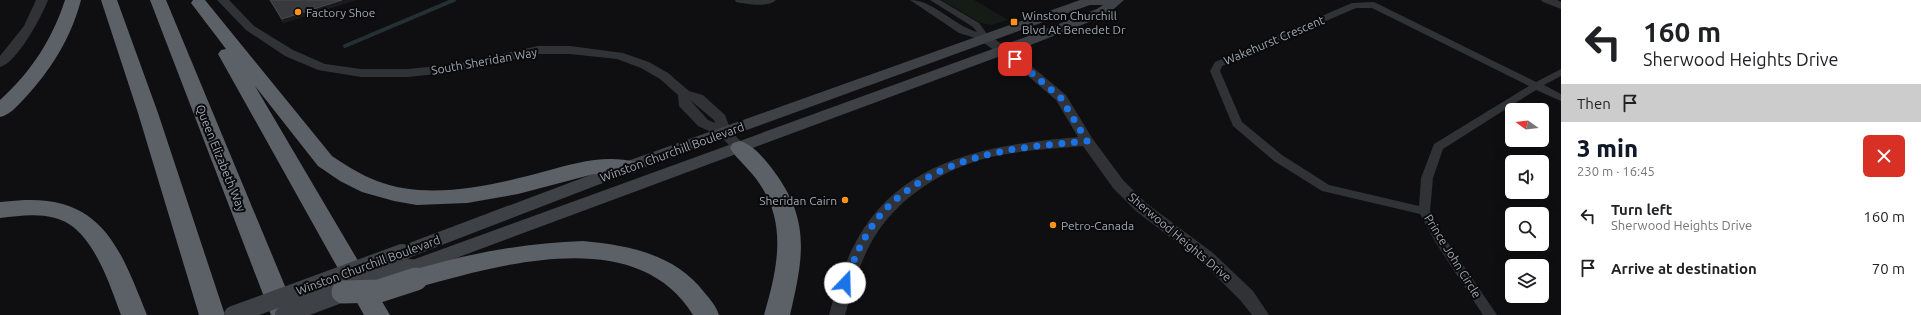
<!DOCTYPE html>
<meta charset="utf-8">
<style>
:root{--surface:#fff;--page:#f2f2f2;--text:#202124;--muted:#757577;--accent:#111827}
body{margin:0;font-family:Ubuntu,sans-serif;background:var(--page);color:var(--text);height:100vh;display:flex;flex-direction:column;font-size:15px;white-space:nowrap}
*{box-sizing:border-box;margin:0}
p{font-size:13px;color:var(--muted)}
.icon{flex:none;width:22px;height:22px;fill:none;stroke:currentColor;stroke-width:2;stroke-linecap:round;stroke-linejoin:round}
.map{position:relative;flex:1;overflow:hidden}
.side{display:flex;flex-direction:column;background:var(--surface);width:360px}
.side>*{flex:none}
.top-card{background:#fff;color:var(--text);overflow:hidden}
.needle{width:26px;rotate:285deg}
.controls{position:absolute;left:1505px;top:103px;display:grid;gap:8px}
.controls a{display:grid;place-items:center;width:44px;height:44px;border-radius:6px;background:var(--surface);box-shadow:0 4px 16px #0002;font-size:20px}
.pin{position:absolute;display:grid;place-items:center;width:34px;height:34px;color:#fff;margin:-17px;border-radius:8px;box-shadow:0 2px 6px #0006}
.me{position:absolute;width:44px;margin:-22px;rotate:21deg;stroke-linejoin:round;filter:drop-shadow(0 0 3px #0008)}
.turn{display:flex;align-items:center;gap:14px;height:84px;padding:0 16px;font-size:18px}
.turn .icon{width:52px;height:52px;stroke-width:2.5}
.turn b{display:block;font-size:28px;line-height:34px}
.then{display:flex;align-items:center;height:38px;padding:0 16px;background:#0003;gap:8px;font-size:15px}
.round{display:grid;place-items:center;flex:none;width:42px;height:42px;border-radius:6px;background:var(--page)}
.summary{display:flex;align-items:center;justify-content:space-between;height:68px;padding:0 16px}
h1{font-size:24px;font-weight:800;line-height:30px;color:var(--accent)}
ul{padding:0;list-style:none}
li{display:flex;align-items:center;gap:12px;height:52px;padding:0 16px}
li div{flex:1}
li b{display:block;font-size:15px}
li em{font-style:normal}
main{display:flex;flex:1;min-height:0}
.map>svg:first-child{display:block}
.green{fill:#151c15}
.lines{fill:none;stroke-linecap:round;stroke-linejoin:round}
.stream{stroke:#253035;stroke-width:4}
.minor{fill:#303236;fill-rule:evenodd}
.tertiary{fill:#303236;fill-rule:evenodd}
.secondary{fill:#3e4146;fill-rule:evenodd}
.motorway{fill:#5c6067;fill-rule:evenodd}
.secondary-bridge{stroke:#3e4146;stroke-width:18}
.motorway-bridge{stroke:#5c6067;stroke-width:23}
.wall{fill:#2b2b2f}
.shaded-wall{fill:#1a1a1d}
.building{fill:#37393d;stroke:#484a50}
.route{stroke:#1a73e8;stroke-width:7;stroke-dasharray:0 12.6}
.poi-dot{fill:#ff9319;stroke:#0a0a0c;stroke-width:1.5}
.labels{text-anchor:middle;dominant-baseline:central;stroke-width:4;stroke-linejoin:round;paint-order:stroke}
.poi-label{font-size:12px;fill:#9fa8b3;stroke:#0a0a0c;text-anchor:start}
.street-label{font-size:12px;fill:#9fa8b3;stroke:#0a0a0c}
</style>
<main>
<div class="map">
<svg width="1561" height="315" viewBox="0 0 1561 315">
<rect width="100%" height="100%" fill="#0f0f11"/>
<path class="green" d="M942 0H974L1008 20 991 25 981 23Z"/>
<g class="lines">
<path class="stream" d="M345 46 454 0"/>
<g class="minor">
<path d="M735 0H776C768 8 747 4 736 2Z"/>
<path d="M910 0C933 0 953 25 977 32L973 27 930 0H940L979 23 990 38 985 41 959 33Z"/>
<path d="M1374 2 1536 82 1561 69V76L1544 85 1561 94V101L1536 90 1443 149 1433 178 1430 211 1444 237 1497 315H1483L1436 243 1420 214 1322 191 1274 161 1233 126 1210 71 1215 62 1352 3ZM1356 8H1372L1529 86 1434 144 1421 178 1419 206 1329 185 1282 155 1242 122 1220 71 1222 66Z"/>
</g>
<g class="tertiary">
<path d="M36 0H48C42 16 17 63 0 67V56L24 26Z"/>
<path d="M217 0H229L254 26 293 50 325 64 361 69H408L456 64 538 46H570L623 53 649 62 668 73 689 91 703 95 725 115 731 131 747 148 745 151H735L720 136 698 126 679 106 678 95 660 79 641 68 617 59 570 54H538L456 72 408 77H361L318 70 285 56 246 30ZM690 100 714 120 715 123 708 120Z"/>
<path d="M1541 0H1557L1561 2V9L1543 2Z"/>
<path d="M985 34 989 35 1023 59 1066 95 1092 138 1123 180 1146 203 1213 253 1253 291 1269 315H1252L1241 301 1201 261 1136 211 1113 188 1083 146C1051 149 1019 150 987 158 944 169 899 197 875 236 860 260 853 288 845 315H829C837 285 847 254 864 228 912 155 999 144 1078 137L1056 100 1015 65 981 41 979 38Z"/>
</g>
<path class="secondary" d="M1080 0H1124L1107 15 1033 44 416 273 410 275 404 273 401 268 404 263 1023 38 1097 9 1103 5H1090L634 171 408 258 402 260 396 258 393 253 396 248 622 163Z"/>
<g class="motorway">
<path d="M65 0H81C71 38 51 70 24 99 17 106 10 115 0 117V100C31 72 52 40 65 0Z"/>
<path d="M101 0H117L158 113 225 315H199L138 113Z"/>
<path d="M150 0H166L297 315H271Z"/>
<path d="M193 0H205L332 156C347 166 361 175 377 181 428 201 495 185 546 171 574 163 606 154 636 162L639 167 636 172 628 174H594L518 194 467 203 417 205 394 201 362 192 340 181 318 166 255 86 390 315H364L218 54 221 50 226 49 191 3Z"/>
<path d="M740 141C753 145 762 156 770 166 811 218 804 255 790 315H764C777 270 788 224 759 183 751 170 738 161 730 148L733 143Z"/>
<path d="M24 200C104 197 121 251 147 315H121C109 283 92 227 55 218 37 213 18 216 0 218V202Z"/>
<path d="M583 241C627 245 675 254 704 292 710 299 716 306 719 315H693C637 223 499 265 416 288L407 286 404 279 407 272C464 254 523 243 583 241Z"/>
</g>
<g class="secondary-bridge">
<path d="M233 315 402 253"/>
<path d="M284 315 410 268"/>
</g>
<path class="motorway-bridge" d="M343 292 379 291 416 279"/>
</g>
<path class="wall" d="M270 0H356L283 23Z"/>
<path class="shaded-wall" d="M342 0H356L283 23 282 19Z"/>
<path class="building" d="M270 0H342L282 19Z"/>
<g class="lines">
<path class="route" d="M845 283C853 262 861 241 875 222 888 204 906 190 925 179 979 149 1028 147 1087 141L1061 98 1015 59"/>
</g>
<g class="poi-dot">
<circle cx="298" cy="12" r="4"/>
<rect x="1010" y="18" width="8" height="8" rx="2"/>
<circle cx="845" cy="200" r="4"/>
<circle cx="1053" cy="225" r="4"/>
</g>
<g class="labels">
<g class="poi-label">
<text x="306" y="12">Factory Shoe</text>
<text x="1022" y="15">Winston Churchill<tspan x="1022" dy="14">Blvd At Benedet Dr</tspan></text>
<text x="837" y="200" text-anchor="end">Sheridan Cairn</text>
<text x="1061" y="225">Petro-Canada</text>
</g>
<g class="street-label">
<text transform="translate(1274 40) rotate(-23)">Wakehurst Crescent</text>
<text transform="translate(484 61) rotate(-10)">South Sheridan Way</text>
<text transform="translate(672 152) rotate(-20)">Winston Churchill Boulevard</text>
<text transform="translate(221 158) rotate(68)">Queen Elizabeth Way</text>
<text transform="translate(1180 237) rotate(40)">Sherwood Heights Drive</text>
<text transform="translate(1453 256) rotate(58)">Prince John Circle</text>
<text transform="translate(368 265) rotate(-20)">Winston Churchill Boulevard</text>
</g>
</g>
</svg>
<div class="controls">
<a><svg class="needle" viewBox="-14 -14 28 28"><path d="M0-13l5 13h-10z" fill="#e53935"/><path d="M0 13l5-13h-10z" fill="#757577"/></svg></a>
<a><svg class="icon" aria-label="sound" viewBox="0 0 24 24"><path d="M4 9h4l5-4v14l-5-4H4zM17 9q2 3 0 6"/></svg></a>
<a><svg class="icon" aria-label="search" viewBox="0 0 24 24"><circle cx="10" cy="10" r="6"/><path d="M15 15l6 6"/></svg></a>
<a><svg class="icon" aria-label="layers" viewBox="0 0 24 24"><path d="M12 4l9 5-9 5-9-5zM3 14l9 5 9-5"/></svg></a>
</div>
<div class="pin" style="left:1015px;top:59px;background:#d93025"><svg class="icon" aria-label="arrive" viewBox="0 0 24 24"><path d="M6 21V4h12l-3 4 3 4H6"/></svg></div>
<svg class="me" style="left:845px;top:283px" viewBox="-20 -20 40 40"><circle r="19" fill="#fff"/><path d="M0-13L10 11 0 6-10 11z" fill="#1a73e8"/></svg>
</div>
<section class="side">
<div class="top-card">
<div class="turn"><svg class="icon" aria-label="left" viewBox="0 0 24 24"><path d="M17 20v-9H6M10 6l-5 5 5 5"/></svg><div><b>160 m</b>Sherwood Heights Drive</div></div>
<div class="then">Then<svg class="icon" aria-label="arrive" viewBox="0 0 24 24"><path d="M6 21V4h12l-3 4 3 4H6"/></svg></div>
</div>
<div class="summary"><div><h1>3 min</h1><p>230 m · 16:45</p></div><a class="round" style="background:#d93025;color:#fff"><svg class="icon" aria-label="close" viewBox="0 0 24 24"><path d="M6 6l12 12M18 6L6 18"/></svg></a></div>
<ul>
<li><svg class="icon" aria-label="left" viewBox="0 0 24 24"><path d="M17 20v-9H6M10 6l-5 5 5 5"/></svg><div><b>Turn left</b><p>Sherwood Heights Drive</p></div><em>160 m</em></li>
<li><svg class="icon" aria-label="arrive" viewBox="0 0 24 24"><path d="M6 21V4h12l-3 4 3 4H6"/></svg><div><b>Arrive at destination</b></div><em>70 m</em></li>
</ul>
</section>
</main>
